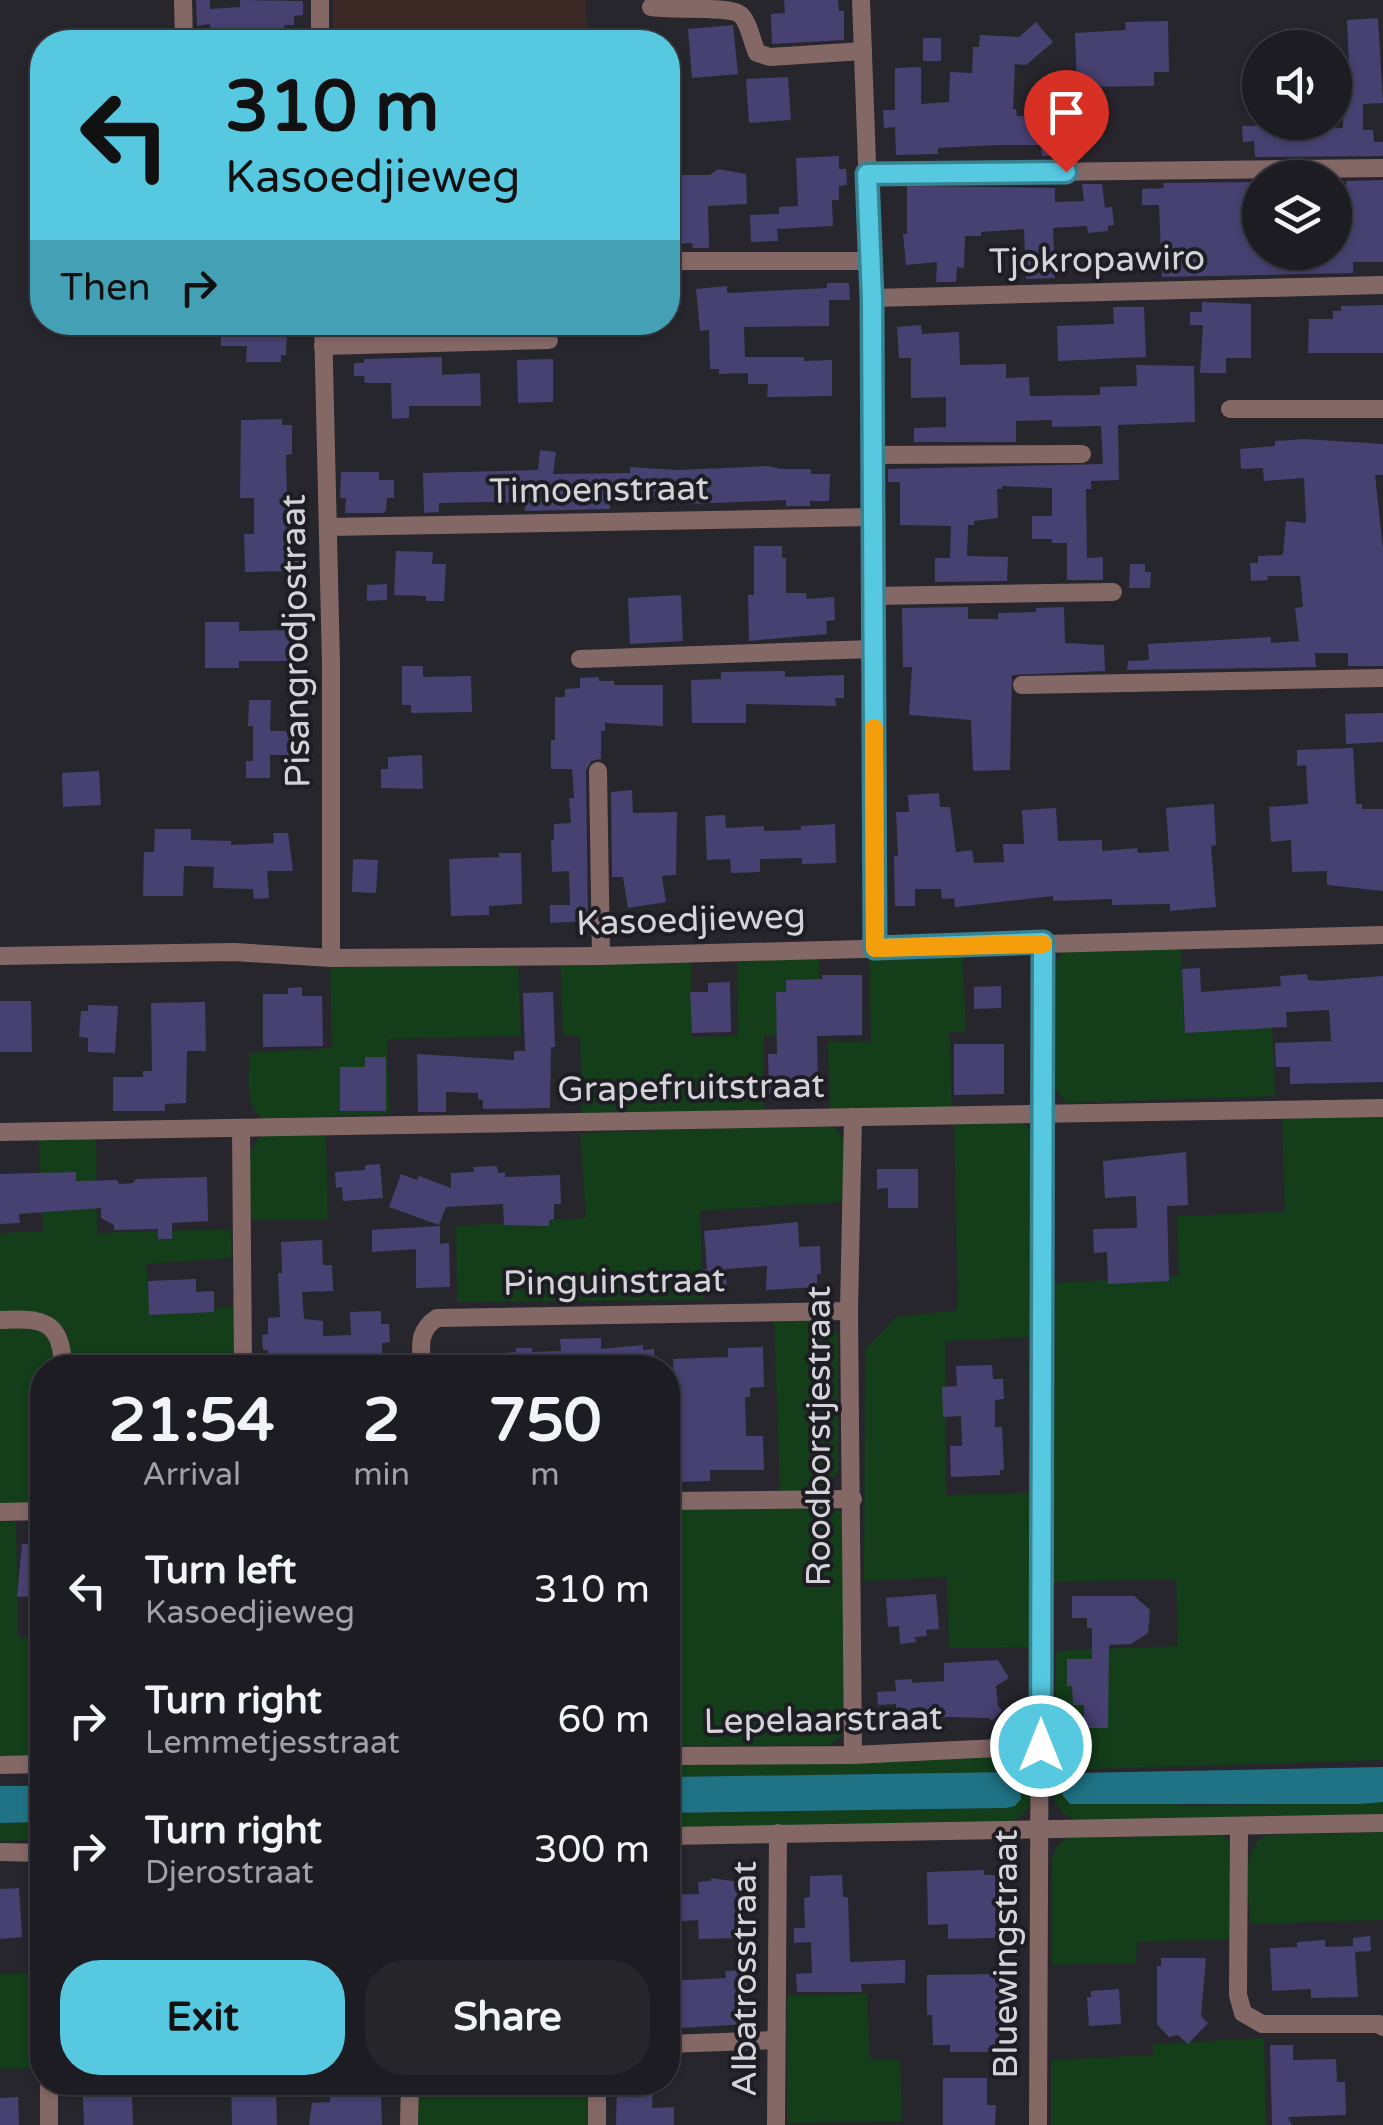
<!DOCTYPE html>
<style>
:root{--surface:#1d1c22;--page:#25252a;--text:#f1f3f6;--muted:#a0a1a5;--line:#3b3a40;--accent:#56c9e1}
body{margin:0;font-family:"Varela Round",sans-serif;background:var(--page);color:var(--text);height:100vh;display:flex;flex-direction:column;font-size:38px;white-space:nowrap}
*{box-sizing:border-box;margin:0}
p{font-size:32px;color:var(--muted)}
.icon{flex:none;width:55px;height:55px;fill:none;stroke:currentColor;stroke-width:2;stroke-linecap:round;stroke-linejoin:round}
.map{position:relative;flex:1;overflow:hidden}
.side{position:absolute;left:30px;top:1355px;width:650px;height:740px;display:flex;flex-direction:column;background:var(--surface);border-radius:40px;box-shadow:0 2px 8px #0004,0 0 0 2px var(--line)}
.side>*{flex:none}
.top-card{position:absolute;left:30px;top:30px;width:650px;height:305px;border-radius:40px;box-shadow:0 2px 8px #0004,0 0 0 2px var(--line);background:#56c9e1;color:#111;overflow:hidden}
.controls{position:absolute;left:1242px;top:30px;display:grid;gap:20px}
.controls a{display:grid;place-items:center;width:110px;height:110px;border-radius:50%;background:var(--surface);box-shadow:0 2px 8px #0004,0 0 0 2px var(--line);font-size:50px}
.pin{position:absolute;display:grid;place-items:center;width:85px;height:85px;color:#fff;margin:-102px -42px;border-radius:50% 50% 50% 0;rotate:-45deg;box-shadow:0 0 10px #0007}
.pin .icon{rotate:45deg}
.me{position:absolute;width:110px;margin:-55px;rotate:0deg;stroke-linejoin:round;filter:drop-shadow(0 0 8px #0008)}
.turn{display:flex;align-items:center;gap:35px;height:210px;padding:0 30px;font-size:45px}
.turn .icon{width:130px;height:130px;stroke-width:2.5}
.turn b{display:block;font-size:70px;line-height:85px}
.then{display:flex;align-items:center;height:95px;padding:0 30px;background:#0003;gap:20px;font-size:38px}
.eta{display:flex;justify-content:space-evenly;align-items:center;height:170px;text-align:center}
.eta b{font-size:60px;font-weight:700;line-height:70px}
.primary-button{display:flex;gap:20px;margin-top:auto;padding:20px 30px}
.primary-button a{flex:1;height:115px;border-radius:40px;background:var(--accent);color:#111;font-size:40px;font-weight:700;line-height:115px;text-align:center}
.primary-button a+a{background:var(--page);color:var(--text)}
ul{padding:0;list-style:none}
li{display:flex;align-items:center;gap:30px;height:130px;padding:0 30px}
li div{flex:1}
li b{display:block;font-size:38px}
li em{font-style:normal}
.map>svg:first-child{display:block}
.education{fill:#3c2926}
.green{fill:#133e19}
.water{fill:#1f7384}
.building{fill:#474171}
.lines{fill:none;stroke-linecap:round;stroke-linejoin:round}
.minor{stroke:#846866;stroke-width:18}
.route-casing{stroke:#388392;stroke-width:25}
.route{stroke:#56c9e1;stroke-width:18}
.slow{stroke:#f59e0b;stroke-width:18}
.labels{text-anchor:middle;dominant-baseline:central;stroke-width:8;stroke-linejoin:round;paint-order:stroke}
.street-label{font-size:35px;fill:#d4d4d8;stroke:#1d1d23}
</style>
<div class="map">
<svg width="1383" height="2125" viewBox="0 0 1383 2125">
<rect width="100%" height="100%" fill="#27262d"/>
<path class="education" d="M333 0H586L587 42H333Z"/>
<g class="green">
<path d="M1181 947 1184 1028 1272 1025 1275 1096 1066 1103 1055 1088 1052 1076 1053 964 1063 952Z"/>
<path d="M962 950 966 1031 950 1032 952 1107 830 1110 828 1042 871 1041 869 953Z"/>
<path d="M819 951 821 1033 764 1036V1110L582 1113 580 1036H563L560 960 691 957 692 1037 738 1036 737 955Z"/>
<path d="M518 961 521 1036 387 1039 390 1114 265 1119C242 1109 250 1074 249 1053L332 1048 330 963Z"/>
<path d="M1383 1113V1760L1057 1770 1055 1651 1178 1646 1176 1579 1053 1582 1055 1283 1179 1276 1177 1216 1285 1212 1282 1116Z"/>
<path d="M1019 1119 1037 1136 1034 1337 945 1341 946 1495 1032 1493V1647L949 1648 947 1577 864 1581 865 1349 896 1317 958 1310 954 1122Z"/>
<path d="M820 1125 835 1128 844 1140 842 1202 700 1211 703 1300 457 1302 456 1226 586 1218 580 1133Z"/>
<path d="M326 1132 328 1219H250L249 1152 261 1136Z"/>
<path d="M96 1138 97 1233 231 1229 232 1258 146 1264 150 1314 233 1307V1363L182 1368 73 1367 66 1330 40 1314 0 1315V1233L43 1231 39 1139Z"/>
<path d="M819 1318 838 1333V1471C822 1493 805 1491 780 1493L774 1319Z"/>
<path d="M28 1325C52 1333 56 1343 57 1367L42 1368V1504L0 1505V1326Z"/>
<path d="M824 1507 840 1511 845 1521 846 1726 840 1738 829 1745 668 1746V1508Z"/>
<path d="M16 1521 18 1637 42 1638V1756L0 1757V1522Z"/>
<path d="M1009 1756C1034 1765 1032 1782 1030 1806L1018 1819 1010 1821 668 1828V1813L1006 1808 1021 1799 1019 1776 1010 1772 668 1777V1762Z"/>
<path d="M1052 1773H1074L1061 1783 1185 1806 1383 1802V1814L1077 1820C1052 1810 1052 1798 1052 1773Z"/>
<path d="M42 1822V1840L0 1841V1823Z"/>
<path d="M1383 1832V1920L1250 1924C1250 1896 1237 1846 1268 1835Z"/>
<path d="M1224 1835 1234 1847V1939L1137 1942 1136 1963 1052 1965V1857L1059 1844 1068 1838Z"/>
<path d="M42 1973V2068L0 2069V1974Z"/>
<path d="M867 1994 870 2059 900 2060 902 2121 787 2123V1996Z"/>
<path d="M1264 2038 1266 2125H1051V2060L1153 2055V2044Z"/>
<rect x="418" y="2083" width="171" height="42"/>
</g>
<g class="water">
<path d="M1383 1767V1802L1359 1804H1070L1063 1796 1061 1783 1074 1773Z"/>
<path d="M1010 1772 1019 1776 1021 1799 1015 1806 1006 1808 668 1813V1777Z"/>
<path d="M0 1786H42V1822L0 1823Z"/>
</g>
<g class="building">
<path d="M196 0H210V9L240 7V0L303 1V15L294 16V25H284L285 42H251L250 33 211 36 210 24 197 26Z"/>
<path d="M784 0H838L839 11H844V40L772 44 771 14 785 13Z"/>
<path d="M1378 18 1383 103 1363 104V130H1373L1374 142H1383V156L1255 157 1254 141 1243 142 1242 126 1309 124V129L1343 128V102H1335V65H1349L1347 20Z"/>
<path d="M1168 21 1169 72H1154V86L1077 87 1075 33 1126 30 1125 22Z"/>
<path d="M1036 22 1053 42 1026 65 1015 64 1013 109H1016L1017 116 1069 114 1070 155 1042 156 1041 145H997L938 148V154L896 155 895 127 884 128 883 110H895V68L921 67V104L949 102 950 72 972 73 973 47H979L980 35 1019 37Z"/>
<path d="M733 25 738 74 692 78 688 29Z"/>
<rect x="923" y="38" width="18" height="23"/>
<path d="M788 77 791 120 749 123 746 79Z"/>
<path d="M839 156V169H846L847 185 839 186V200H832L833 226 777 229 778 241 751 242 750 215 779 214V207L798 206 796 158Z"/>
<path d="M718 169 746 174 747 204 708 206 709 248H693L692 243 675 244 674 206H668V175H710Z"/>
<path d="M1383 180V262H1353V273L1162 277 1159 205H1142V189L1164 188 1163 183 1260 182V252H1335V234H1347L1346 181Z"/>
<path d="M1082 184H1102L1105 208 1112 207 1114 225 1108 226V231L1088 233 1087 226 1053 228 1055 278 1026 279 1024 229 981 232V236H965L964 268 957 267 956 282H936L937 262 906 265 903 234H907V186L1055 188V202L1084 201Z"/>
<path d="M827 283H849L850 300H829V326L744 327 745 357H804V361L832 360V396L767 397 768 384H748V373L719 374V369H710L709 330 700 331 696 289 727 286V293L827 288Z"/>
<path d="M1202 302 1251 304V358H1226V373H1200L1203 325H1190V312H1202Z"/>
<path d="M1383 305V353H1308L1309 319H1333V311H1341V306Z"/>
<path d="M1113 307H1144L1146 357 1058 361 1057 326 1114 324Z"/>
<path d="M214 322H237V330L287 331 286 355H281V362H246L247 346H221V337H214Z"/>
<path d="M446 322H490V329L446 330Z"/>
<path d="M921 325 922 334 959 332 960 365 1006 364V378L1029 377 1030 396 1100 395V387L1137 386 1136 365 1194 366 1195 422 1118 425 1119 480 1091 481V489H1086L1087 558 1103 557V580H1067V543H1052V539H1032V516H1052V488L1002 486V489H997L998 518 974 521V525H968L967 556 1008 557 1007 581 935 582V558H950L951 526 900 525V482H888V469L1103 464 1101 426 1052 427V420L1016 421V442H914V428L946 427V397L911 398V358H899L897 327Z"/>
<path d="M442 357V375L480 373 481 406H409V418L392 419 391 383H365L364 376H354V363H364V359Z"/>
<path d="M553 359V402L518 403 517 360Z"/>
<path d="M282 419V425H292V454L286 455 287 502 301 501 302 520H289V553H309V571L245 572 244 534H254V498H240L241 420Z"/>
<path d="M1304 439 1383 444V475H1375L1383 549V666H1348V653H1315L1316 667 1127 670 1128 661 1149 660 1148 644 1271 637V643L1299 641 1295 608 1303 607 1300 576H1267L1268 580 1251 581 1250 563H1258V556L1283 555 1286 521 1306 523 1304 478 1264 481 1263 468 1241 469 1240 449 1275 446V441Z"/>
<path d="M540 450 556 452 553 474 630 473V467L678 470 768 466 781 469H811V474H830L829 501H810V506H786V500L690 504V496L642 499V494H610V509L525 511V503L486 502 439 503V512L424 513 423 473 538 470Z"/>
<path d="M341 472H379V480H394V498H387L386 511 383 513H345L346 498H340Z"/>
<path d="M754 546H782V558H786V593H806L807 599 834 597 835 620 826 621 827 634 749 641 748 595H754Z"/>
<path d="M396 551 433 552 432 564H446L444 601H426V596L394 595Z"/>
<path d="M1130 564H1145V572H1151L1150 588H1129Z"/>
<path d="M387 584V600L367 601V585Z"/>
<path d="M681 595 683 641 630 644 628 598Z"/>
<path d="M968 607V619H998V613L1036 612V608L1064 607 1065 643 1104 645 1105 671 1012 675 1010 770 973 771 971 720 909 715 912 667H903L902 608Z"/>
<path d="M205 622H239V631L291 630V661H239V668H205Z"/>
<path d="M402 666H423V677L471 676 472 712 411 713V705H402Z"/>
<path d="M785 671V677L844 675V698H835L836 706 746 704V723H692L691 680 721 679V672Z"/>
<path d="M599 677V681H614V685H663V726L605 723V731H601V759L591 761 586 771 588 921 550 923V905H570L569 871 552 872 551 840H554V824L571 823 569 798H574L572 769H551V740H555V697H565V689L580 688V678Z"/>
<path d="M249 700H271L270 731H293V755H270V778H246V761H253V726H248Z"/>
<path d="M1383 713V742L1346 744 1345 714Z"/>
<path d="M1353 748 1356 804H1362V809H1383V891L1327 885V871L1292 872 1291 840 1271 842 1269 807 1308 804 1306 765 1297 766V750Z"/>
<path d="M422 755 423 789 381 788V769H388V757Z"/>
<path d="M99 771 101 805 63 807 62 773Z"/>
<path d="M632 790 633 813 677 812 676 875 662 876 666 902 628 908 623 877H612L611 792Z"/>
<path d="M939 793 940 807H950L956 852 972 850 974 863 1004 862 1003 844H1024L1022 810 1056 808 1058 841 1102 840V851L1137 848 1138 853 1169 851 1166 808 1214 804 1216 845 1211 846 1216 907 1170 911V904L1112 905V899L1053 901V896L955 907 954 898 942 899 941 889H915V906H895L894 856H898L896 812H909L908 795Z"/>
<path d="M725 815 726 828 764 826V831L801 830V826L835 824 836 863 802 864V858L760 859V872L731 873 730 859 707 860 705 816Z"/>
<path d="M155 829H191V840L231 841V845L274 843 273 833H288L293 871H267L269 898 254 899 253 889 213 888 214 867 184 866 183 896H143L144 852H154Z"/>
<path d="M499 853H521L522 904 489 906V915L451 916 449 859 499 857Z"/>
<path d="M353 859 378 860 376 893 352 892Z"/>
<path d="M1200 968 1201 992 1281 986 1280 976 1307 974 1308 980 1319 981 1383 976V1082L1290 1084V1067H1276L1275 1043 1331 1041 1329 1010 1286 1012 1287 1027 1185 1033 1182 969Z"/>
<path d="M822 975H862V1035L817 1036 818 1093 769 1094 768 1054H777L776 992H786V980L822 979Z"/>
<path d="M730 982 731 1032 692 1033 690 992H708V983Z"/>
<path d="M1001 986V1008L974 1009V987Z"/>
<path d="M302 987V996H322L323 1046 263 1047V994H288V988Z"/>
<path d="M553 992 555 1047H551L550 1108 483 1109V1100L478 1099V1093L446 1092V1112H418L417 1054 514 1060V1051H525L523 993Z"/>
<path d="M0 1001H31L32 1052H0Z"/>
<path d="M205 1002 206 1051H187L186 1103 165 1104V1111H113V1077H143V1071H152L151 1003Z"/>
<path d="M88 1005 118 1006 115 1053 88 1052V1038L79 1037 81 1011H88Z"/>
<path d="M954 1044H1004V1094L954 1095Z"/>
<path d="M365 1057H386V1111H340V1067H365Z"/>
<path d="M1186 1152 1188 1205 1167 1206 1169 1281 1108 1284 1107 1252 1094 1253 1093 1229 1137 1228 1136 1196 1105 1198 1103 1161Z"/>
<path d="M380 1164 383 1198 343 1201 342 1187 336 1188 335 1172 365 1170V1165Z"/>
<path d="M497 1166 498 1173 505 1172V1177L560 1175 561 1204H554V1219L549 1220V1226L504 1225 503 1204 446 1207 439 1225 389 1207 401 1174 417 1180 419 1176 451 1188V1173L474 1172 473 1167Z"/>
<path d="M877 1169H918V1208H888V1188L877 1189Z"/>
<path d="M76 1172V1181L117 1180 119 1184 133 1183 136 1179 207 1177 208 1221 172 1223V1239H158V1229L114 1230V1225L101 1218V1208L19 1214 20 1223 0 1224V1174Z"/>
<path d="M798 1222 799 1247 820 1246 821 1274H817V1287L766 1290 767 1266 726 1269 727 1291 703 1293 702 1269H707L704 1231Z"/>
<path d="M440 1226V1244L449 1243 450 1287 416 1288V1249L372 1252V1230Z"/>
<path d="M322 1240 323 1265H332L333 1291 302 1292 304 1319 323 1321V1336L351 1335 350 1312 381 1311V1324H389L390 1342 382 1343V1354L363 1355 364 1368H269L268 1350H263L262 1335 268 1334V1318L280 1317 278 1273H282L281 1242Z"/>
<path d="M196 1279V1292L214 1291V1312L149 1315 148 1281Z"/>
<path d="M601 1338V1349L643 1345V1350L654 1349 655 1368H505L504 1353 516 1352V1348H532V1352L561 1351 560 1339Z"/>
<path d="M763 1347 764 1387 750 1388V1397H745L746 1436H763L764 1470H710V1481L676 1482 673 1359 728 1357V1348Z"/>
<path d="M992 1365 993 1379H1003L1004 1399 995 1400V1427H1002L1004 1470H1000V1475L951 1477 950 1446H962L961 1416 943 1417 942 1387 957 1386 956 1366Z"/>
<path d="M22 1544H36V1551H42V1583H33L34 1596 17 1597Z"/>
<path d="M936 1594 939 1629 926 1630 927 1636 915 1637 916 1642 900 1644 899 1626 888 1627 886 1598Z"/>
<path d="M1072 1596H1134L1150 1610 1148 1633 1131 1644 1109 1645 1108 1728H1084V1705H1073L1072 1686H1067V1659H1092V1628H1087V1618H1072Z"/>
<path d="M998 1660 1009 1678 996 1686 998 1706 1002 1710 992 1721 989 1718 949 1717 897 1720 896 1704 878 1705 877 1692 896 1691 895 1680 912 1679V1683L944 1681V1663Z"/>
<path d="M984 1870V1875H995L996 1938 948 1939V1924L928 1925 927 1872Z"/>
<path d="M842 1875 843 1897H848L850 1962 905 1960V1983L861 1984 862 1992H797L796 1974 812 1973 811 1942 794 1943V1928H805L804 1898 810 1897V1876Z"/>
<path d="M711 1878 739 1882 738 1938 699 1939 698 1920 668 1922V1895L699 1894 698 1882 711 1881Z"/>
<path d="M19 1888 22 1937 0 1939V1889Z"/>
<path d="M1370 1936 1371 1951 1355 1952 1358 1997 1311 1998V1989L1272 1991 1270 1948 1297 1947V1942L1325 1940V1947L1353 1946V1938Z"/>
<path d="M1161 1958H1206L1201 2016 1208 2023 1188 2044 1178 2035 1169 2037 1157 2024V1966H1161Z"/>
<path d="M746 1970 748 2024 680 2028 679 2002 668 2003V1981L726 1978 725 1971Z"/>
<path d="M999 1974V2052H950V2045H933L932 2015H927V1975Z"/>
<path d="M1119 1989 1121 2024 1089 2026 1087 1997H1091V1991Z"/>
<path d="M1270 2045H1293V2060L1336 2059 1337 2082H1345L1346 2115 1288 2117 1292 2125H1272Z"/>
<path d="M943 2078H987V2105H996L995 2125H943Z"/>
<path d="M653 2084 652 2108 674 2107V2125H616L617 2086Z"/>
<path d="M276 2085 277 2125H232L231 2086Z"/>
<path d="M381 2095 382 2125H309L312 2103 330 2102V2097Z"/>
<path d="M132 2096 133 2125H84L83 2097Z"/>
<path d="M18 2097 19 2125H0V2098Z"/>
</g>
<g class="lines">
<g class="minor">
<path d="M183 0 184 42"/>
<path d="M320 0V42"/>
<path d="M861 0 872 298 875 948"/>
<path d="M651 7C670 11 730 5 741 15 749 23 752 42 757 53L770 57 863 51"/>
<path d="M867 174 1383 168"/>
<path d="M668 261H871"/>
<path d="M872 298 1383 285"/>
<path d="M323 322 331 664V958"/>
<path d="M323 346 549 340"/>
<path d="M1230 409H1383"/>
<path d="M872 455 1082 454"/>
<path d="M328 527 872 517"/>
<path d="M873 596 1113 592"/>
<path d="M580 659 873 649"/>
<path d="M1022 685 1383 678"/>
<path d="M598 771 601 956"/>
<path d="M0 956 234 952 331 958 601 956 1383 935"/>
<path d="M853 1117 849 1311 853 1755"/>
<path d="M241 1129 243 1368"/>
<path d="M0 1132 1383 1108"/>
<path d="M0 1320C43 1318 62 1320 63 1368"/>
<path d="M422 1368C421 1346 417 1331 437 1318L849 1311"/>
<path d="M668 1501 853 1499"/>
<path d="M0 1512 42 1511"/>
<path d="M668 1756 853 1755 1041 1746"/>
<path d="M0 1765 42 1764"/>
<path d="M1239 1828 1238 1995 1243 2013 1262 2024H1379L1383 2027"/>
<path d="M668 1836 1383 1823"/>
<path d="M0 1852 42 1853"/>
<path d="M668 2044 776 2040"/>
<path d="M597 2082V2125"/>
<path d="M49 2125V2082"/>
<path d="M409 2125 410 2082"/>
<path d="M776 2125 778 1833"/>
<path d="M1038 2125 1043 943"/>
</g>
</g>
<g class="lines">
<defs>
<path id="route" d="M1041 1746 1043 942 875 948 872 298 867 174 1066 172"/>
</defs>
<use href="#route" class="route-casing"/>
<use href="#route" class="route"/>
<path class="slow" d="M874 728 875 948 1043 944"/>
</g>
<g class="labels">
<g class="street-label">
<text transform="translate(1097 260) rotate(-1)">Tjokropawiro</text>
<text transform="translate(599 490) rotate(-1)">Timoenstraat</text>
<text transform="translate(296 641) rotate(-91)">Pisangrodjostraat</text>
<text transform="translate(691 920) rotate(-2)">Kasoedjieweg</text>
<text transform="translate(691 1088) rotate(-1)">Grapefruitstraat</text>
<text transform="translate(614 1282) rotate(-1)">Pinguinstraat</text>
<text transform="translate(819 1436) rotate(-90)">Roodborstjestraat</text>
<text transform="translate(823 1720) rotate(-1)">Lepelaarstraat</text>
<text transform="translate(1006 1954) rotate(-90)">Bluewingstraat</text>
<text transform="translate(745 1979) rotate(-90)">Albatrosstraat</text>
</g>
</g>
</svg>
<div class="controls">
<a><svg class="icon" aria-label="sound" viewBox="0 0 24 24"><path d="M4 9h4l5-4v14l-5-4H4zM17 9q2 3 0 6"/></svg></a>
<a><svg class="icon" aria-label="layers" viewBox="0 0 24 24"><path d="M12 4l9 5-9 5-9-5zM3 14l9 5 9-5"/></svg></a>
</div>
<div class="pin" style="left:1066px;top:172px;background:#d93025"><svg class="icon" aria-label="arrive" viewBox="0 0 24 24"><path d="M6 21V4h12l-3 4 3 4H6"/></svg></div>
<svg class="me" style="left:1041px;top:1746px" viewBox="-20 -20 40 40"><circle r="17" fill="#56c9e1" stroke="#fff" stroke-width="3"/><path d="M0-11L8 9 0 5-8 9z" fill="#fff"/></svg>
<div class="top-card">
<div class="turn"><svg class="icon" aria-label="left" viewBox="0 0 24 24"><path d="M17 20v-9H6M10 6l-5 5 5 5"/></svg><div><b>310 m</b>Kasoedjieweg</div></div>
<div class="then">Then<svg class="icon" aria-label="right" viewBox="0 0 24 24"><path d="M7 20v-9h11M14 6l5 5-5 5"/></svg></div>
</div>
<section class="side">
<div class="eta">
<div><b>21:54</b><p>Arrival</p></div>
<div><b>2</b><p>min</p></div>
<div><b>750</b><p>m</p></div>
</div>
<ul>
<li><svg class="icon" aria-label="left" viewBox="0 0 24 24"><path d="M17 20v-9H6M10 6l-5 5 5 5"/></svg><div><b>Turn left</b><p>Kasoedjieweg</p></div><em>310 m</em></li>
<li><svg class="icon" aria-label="right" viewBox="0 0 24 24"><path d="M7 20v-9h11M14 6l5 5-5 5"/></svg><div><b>Turn right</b><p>Lemmetjesstraat</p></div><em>60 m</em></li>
<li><svg class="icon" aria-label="right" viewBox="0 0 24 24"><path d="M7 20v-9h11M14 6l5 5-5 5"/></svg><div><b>Turn right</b><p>Djerostraat</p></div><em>300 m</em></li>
</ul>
<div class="primary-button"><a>Exit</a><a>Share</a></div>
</section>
</div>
